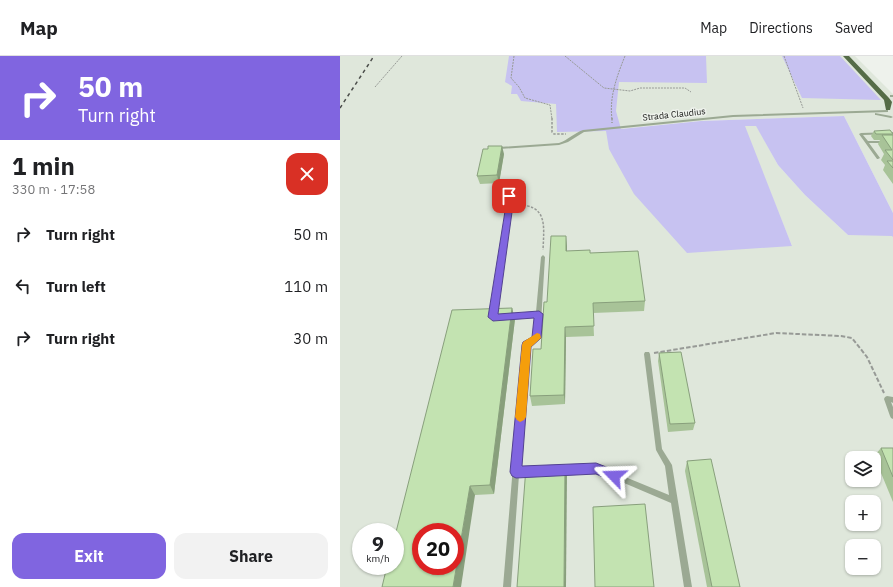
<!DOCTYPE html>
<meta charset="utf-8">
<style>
:root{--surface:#fff;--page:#f2f2f2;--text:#202124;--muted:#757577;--line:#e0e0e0;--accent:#8065e0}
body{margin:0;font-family:"IBM Plex Sans",sans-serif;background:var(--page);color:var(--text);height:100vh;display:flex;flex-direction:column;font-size:15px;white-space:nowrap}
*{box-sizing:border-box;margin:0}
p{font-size:13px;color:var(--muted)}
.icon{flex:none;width:22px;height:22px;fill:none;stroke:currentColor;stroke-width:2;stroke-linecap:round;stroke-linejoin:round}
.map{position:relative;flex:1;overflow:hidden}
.side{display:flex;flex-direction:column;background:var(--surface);width:340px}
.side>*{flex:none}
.top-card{background:#8065e0;color:#fff;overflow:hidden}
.fabs{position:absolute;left:505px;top:395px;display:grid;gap:8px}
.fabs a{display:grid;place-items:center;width:36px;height:36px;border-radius:8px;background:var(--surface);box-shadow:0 1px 3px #0004;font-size:20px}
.speed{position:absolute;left:12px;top:467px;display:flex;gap:8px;font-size:20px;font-weight:700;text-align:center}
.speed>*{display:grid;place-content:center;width:52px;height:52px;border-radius:50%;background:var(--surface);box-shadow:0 1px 3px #0004;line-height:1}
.speed small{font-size:10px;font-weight:400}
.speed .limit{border:6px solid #d22;background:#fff;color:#111}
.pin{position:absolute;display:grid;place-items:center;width:34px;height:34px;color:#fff;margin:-17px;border-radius:8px;box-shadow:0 2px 6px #0006}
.me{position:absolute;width:44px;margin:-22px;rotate:292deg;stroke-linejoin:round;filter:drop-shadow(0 0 3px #0008)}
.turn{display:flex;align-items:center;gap:14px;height:84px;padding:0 12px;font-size:18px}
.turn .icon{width:52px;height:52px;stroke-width:2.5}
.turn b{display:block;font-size:28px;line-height:34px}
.round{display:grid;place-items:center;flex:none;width:42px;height:42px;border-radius:12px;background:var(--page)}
.headline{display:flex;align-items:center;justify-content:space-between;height:68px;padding:0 12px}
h1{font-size:24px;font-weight:800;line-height:30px}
.cta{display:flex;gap:8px;margin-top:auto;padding:8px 12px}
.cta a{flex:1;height:46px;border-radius:12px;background:var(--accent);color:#fff;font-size:16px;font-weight:800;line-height:46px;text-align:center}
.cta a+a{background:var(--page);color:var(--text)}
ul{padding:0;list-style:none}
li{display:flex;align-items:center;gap:12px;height:52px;padding:0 12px}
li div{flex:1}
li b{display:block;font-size:15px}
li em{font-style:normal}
header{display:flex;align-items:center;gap:24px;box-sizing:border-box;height:56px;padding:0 20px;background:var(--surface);border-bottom:1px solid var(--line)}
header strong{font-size:19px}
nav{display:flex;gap:22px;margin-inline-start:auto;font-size:14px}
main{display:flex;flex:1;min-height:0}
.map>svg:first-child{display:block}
.built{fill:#dfe7db;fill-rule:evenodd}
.green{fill:#c7c2f1}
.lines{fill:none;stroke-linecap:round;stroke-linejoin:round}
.path-far2{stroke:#979a96;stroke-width:1;stroke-dasharray:2 1;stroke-linecap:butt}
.path-far1{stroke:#979a96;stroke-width:1.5;stroke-dasharray:2.5 1.5;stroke-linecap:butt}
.path{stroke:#979a96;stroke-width:2;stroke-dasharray:4.5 2;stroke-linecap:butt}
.service{fill:#9ba993;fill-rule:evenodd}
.primary{fill:#556c47;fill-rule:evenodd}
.rail{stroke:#4b4d4a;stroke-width:1.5;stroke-dasharray:3.5 3.5;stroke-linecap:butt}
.wall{fill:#a8c398}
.shaded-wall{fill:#889f7c}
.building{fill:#c3e3b1;stroke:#889f7c;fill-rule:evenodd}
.route{fill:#8065e0;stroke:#534292}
.slow{fill:#f59e0b}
.labels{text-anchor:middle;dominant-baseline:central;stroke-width:3;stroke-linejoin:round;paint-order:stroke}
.far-street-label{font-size:9px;fill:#161715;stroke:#eef2ec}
</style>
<header>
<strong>Map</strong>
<nav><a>Map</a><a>Directions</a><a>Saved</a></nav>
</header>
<main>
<section class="side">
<div class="top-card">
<div class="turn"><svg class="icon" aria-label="right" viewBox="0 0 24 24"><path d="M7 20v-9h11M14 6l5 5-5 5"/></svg><div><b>50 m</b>Turn right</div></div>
</div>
<div class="headline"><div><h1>1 min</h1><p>330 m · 17:58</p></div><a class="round" style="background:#d93025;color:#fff"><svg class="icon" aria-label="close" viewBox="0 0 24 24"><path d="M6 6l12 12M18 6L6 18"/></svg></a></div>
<ul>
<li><svg class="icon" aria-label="right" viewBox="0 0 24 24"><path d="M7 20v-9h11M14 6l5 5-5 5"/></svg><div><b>Turn right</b></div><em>50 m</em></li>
<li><svg class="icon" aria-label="left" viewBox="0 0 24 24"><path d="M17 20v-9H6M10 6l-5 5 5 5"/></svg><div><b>Turn left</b></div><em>110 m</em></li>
<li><svg class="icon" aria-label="right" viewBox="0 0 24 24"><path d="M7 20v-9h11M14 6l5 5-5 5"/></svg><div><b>Turn right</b></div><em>30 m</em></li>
</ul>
<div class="cta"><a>Exit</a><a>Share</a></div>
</section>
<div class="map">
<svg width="553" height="531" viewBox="0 0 553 531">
<rect width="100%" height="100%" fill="#eef2ec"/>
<path class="built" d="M0 0H515L553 38V157L504 60 361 65 281 73 452 190 404 70 416 69 438 109 465 139 508 179 553 174V531H0ZM512 402H534V424H512ZM512 446H534V468H512ZM21 476H55V510H21ZM81 476H115V510H81ZM512 490H534V512H512Z"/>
<g class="green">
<path d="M169 0H366L367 27 279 26 276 55 281 73 361 65 504 60 553 157V181L552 180 508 179 465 139 438 109 416 70H405L452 190 347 197 294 138 269 93 266 75 217 76 216 48 181 45 177 38H171L172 30 165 26Z"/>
<path d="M442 0H500L541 44 462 42Z"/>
</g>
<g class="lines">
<g class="path-far2">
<path d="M174 0 171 22 179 31 185 42 210 49 212 63"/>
<path d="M225 0 264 32 290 35 300 32H345L351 36"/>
<path d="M444 0 463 52"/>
<path d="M35 31 62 0"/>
<path d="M272 63C269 41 277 20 285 0"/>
</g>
<g class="path-far1">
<path d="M212 62V76L214 78H226"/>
<path d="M272 62V67"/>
<path d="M175 149C208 148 204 169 203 194"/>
</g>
<path class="path" d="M314 297 436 277 501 280 512 282 527 301 544 337"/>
<g class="service">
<rect x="550" y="39" width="3" height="2"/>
<path d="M547 54H548V56L393 61 244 76 228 86 219 89 159 93 157 92 159 91 219 87C228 84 234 77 243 74L393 59Z"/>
<path d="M535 57 551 60 553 61 551 62 536 59H535Z"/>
<path d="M553 76V78L523 79 528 85H553V87H529L540 102 538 103H537L519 78 521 77Z"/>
<path d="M167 131H169L170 132 171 149 156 259 153 261 150 259 167 149Z"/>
<path d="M203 199 205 201 200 282 199 284 189 290 180 412H192L195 413 196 415 195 417 192 418 179 419 171 531H163L183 289 184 287 194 281 196 260 167 262 164 260 167 258 196 256 201 201Z"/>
<path d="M305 296H309L310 298 322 393 332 409 352 531H344L331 447 256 415 219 417 216 416 215 414 216 412 219 411 256 409 329 439 325 410 316 394 304 298Z"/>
<path d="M547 340 553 341V347L551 346 553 351V363L551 362 550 360 544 343 545 341Z"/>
</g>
<path class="primary" d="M503 0H509L549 42 552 46 550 54H546L544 44Z"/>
<path class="rail" d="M0 52 34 0"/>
</g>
<g class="wall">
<path d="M534 75 553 78V128L543 114 545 109 541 104 544 98 538 88 540 84H534L531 80Z"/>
<path d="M164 98 159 127 140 128 137 120Z"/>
<path d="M227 190V195L250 197 305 245 304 255 253 257 254 280 226 281 225 348 192 350 190 340 201 293 207 246Z"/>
<path d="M172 252 175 263 154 438 135 439 42 531Z"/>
<path d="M319 297 355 367 353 374 328 376 318 305Z"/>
<path d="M541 392H553V446L534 400Z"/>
<path d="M347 405 400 531H367L345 415Z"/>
</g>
<g class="shaded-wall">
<path d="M162 90 164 98 159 127 157 119Z"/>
<path d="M226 180 227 190V205L226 195Z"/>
<path d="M172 252 175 263 154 438 150 429Z"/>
<path d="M225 271 226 281 225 348 224 339Z"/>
<path d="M225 409 227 418 226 531H224Z"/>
<path d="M130 430 135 439 121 531H113Z"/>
</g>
<g class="building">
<path d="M550 74 553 78H536L534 75Z"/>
<path d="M542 79H553V104L545 94H552Z"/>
<path d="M148 90H162L157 119 137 120 143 93H148Z"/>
<path d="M547 105H553V112Z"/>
<path d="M211 180H226V195L250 194V197L298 195 305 245 253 247 254 270 225 271 224 339 190 340 193 293H201L204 246H207Z"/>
<path d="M172 252 150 429 130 430 113 531H42L47 510H55V480L112 254ZM81 476H115V510H81Z"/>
<path d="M341 296 355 367 330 368 319 297Z"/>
<path d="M541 392H553V421Z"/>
<path d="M371 403 400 531H372L347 405Z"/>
<path d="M225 409 224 531H177L186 411Z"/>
<path d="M305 448 314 531H255L253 451Z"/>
</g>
<path class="route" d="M169 138 172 140 173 149 158 258 199 255 203 258 201 282 191 291 182 410 256 407 279 416 280 420 279 424 274 426 256 418 176 422 172 420 170 416 182 289 183 286 192 281 194 262 153 265 148 261 166 149 165 140Z"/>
<path class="slow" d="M197 277 200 278 201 282 191 291 186 361 184 364 180 366 177 364 175 361 182 289 183 286Z"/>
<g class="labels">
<g class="far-street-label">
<text transform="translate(334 58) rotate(-6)">Strada Claudius</text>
</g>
</g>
</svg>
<div class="fabs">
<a><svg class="icon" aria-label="layers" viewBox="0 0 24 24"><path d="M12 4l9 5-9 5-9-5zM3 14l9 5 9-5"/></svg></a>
<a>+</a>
<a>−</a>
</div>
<div class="speed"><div>9<small>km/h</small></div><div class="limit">20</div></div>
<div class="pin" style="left:169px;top:140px;background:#d93025"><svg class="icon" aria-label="arrive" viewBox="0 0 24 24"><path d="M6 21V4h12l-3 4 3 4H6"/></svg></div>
<svg class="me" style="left:274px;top:420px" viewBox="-20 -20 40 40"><path d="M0-17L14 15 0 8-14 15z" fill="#8065e0" stroke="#fff" stroke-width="4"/></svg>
</div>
</main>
